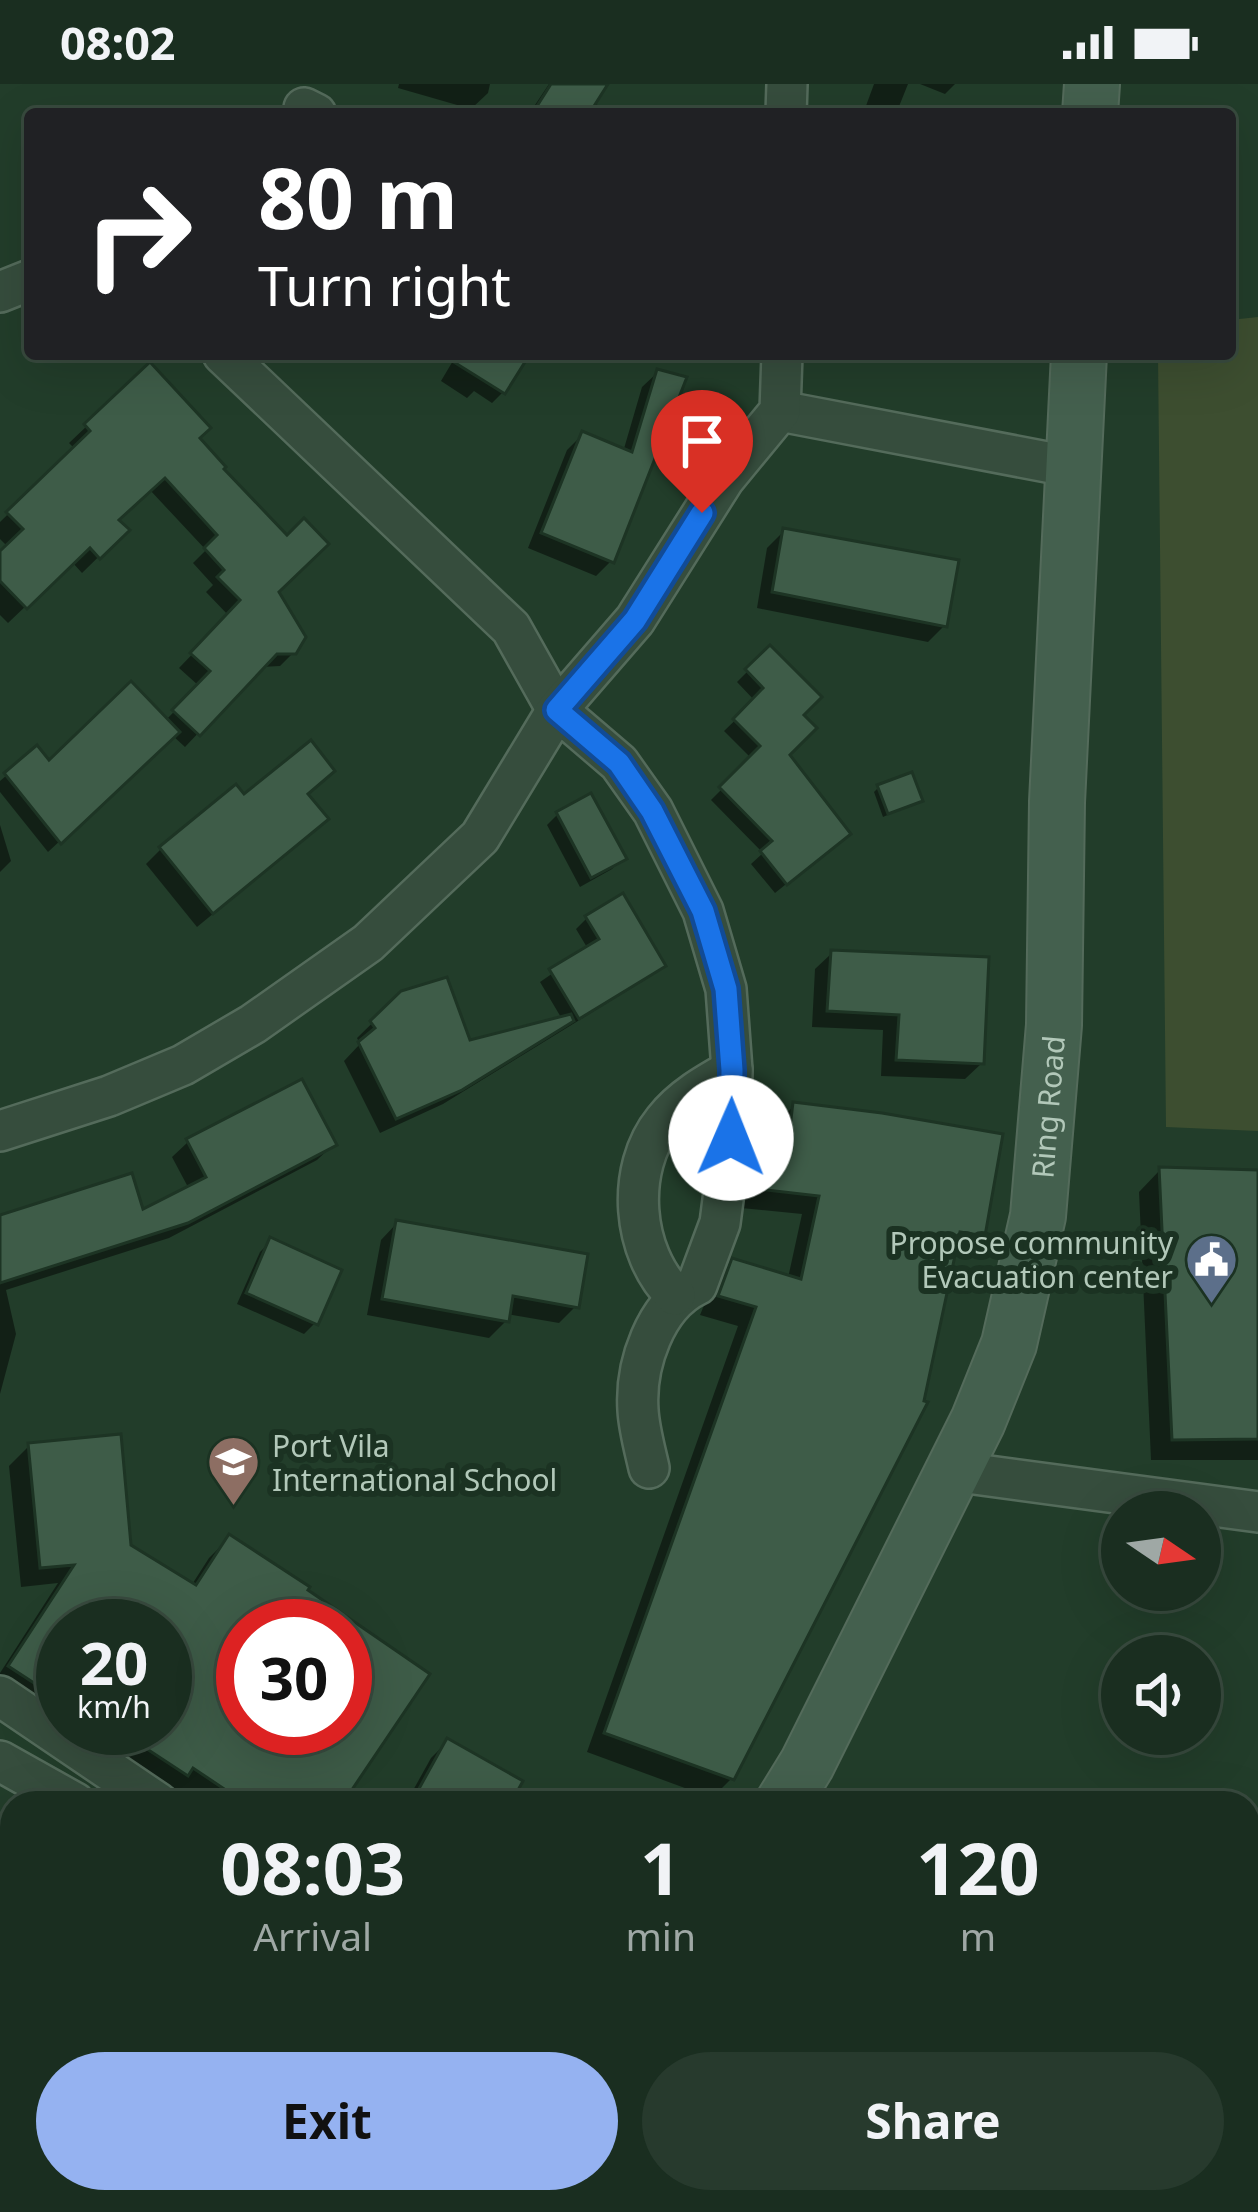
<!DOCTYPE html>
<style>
:root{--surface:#1a2e20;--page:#273a2d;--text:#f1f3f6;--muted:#9fa8a5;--line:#384a3e;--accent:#95b2f1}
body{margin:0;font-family:"Noto Sans",sans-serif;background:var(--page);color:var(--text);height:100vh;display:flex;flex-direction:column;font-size:45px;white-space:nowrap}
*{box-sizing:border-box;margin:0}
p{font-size:39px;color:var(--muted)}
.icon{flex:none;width:66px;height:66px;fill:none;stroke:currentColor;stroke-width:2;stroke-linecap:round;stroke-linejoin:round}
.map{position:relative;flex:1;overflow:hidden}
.panel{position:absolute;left:0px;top:1707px;width:1260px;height:423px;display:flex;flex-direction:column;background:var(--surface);border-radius:36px 36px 0 0;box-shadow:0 12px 48px #0002,0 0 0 3px var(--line)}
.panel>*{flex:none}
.hud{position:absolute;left:24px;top:24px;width:1212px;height:252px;border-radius:12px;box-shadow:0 12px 48px #0002,0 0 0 3px var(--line);background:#202124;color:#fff;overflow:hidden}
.needle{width:78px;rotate:103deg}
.buttons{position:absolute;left:1101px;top:1407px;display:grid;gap:24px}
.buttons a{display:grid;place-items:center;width:120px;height:120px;border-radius:50%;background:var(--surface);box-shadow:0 12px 48px #0002,0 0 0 3px var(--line);font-size:60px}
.speed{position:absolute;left:36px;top:1515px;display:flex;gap:24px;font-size:60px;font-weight:700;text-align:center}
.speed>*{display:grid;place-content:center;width:156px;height:156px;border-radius:50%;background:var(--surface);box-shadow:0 12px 48px #0002,0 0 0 3px var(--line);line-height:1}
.speed small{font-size:30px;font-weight:400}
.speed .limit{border:18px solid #d22;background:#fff;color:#111}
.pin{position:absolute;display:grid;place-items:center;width:102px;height:102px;color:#fff;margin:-123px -51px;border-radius:50% 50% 50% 0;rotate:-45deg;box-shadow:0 0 12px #0007}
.pin .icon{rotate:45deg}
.me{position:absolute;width:132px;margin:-66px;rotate:1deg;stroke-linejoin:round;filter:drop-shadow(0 0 9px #0008)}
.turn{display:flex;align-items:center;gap:42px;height:252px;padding:0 36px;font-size:54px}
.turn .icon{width:156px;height:156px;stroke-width:2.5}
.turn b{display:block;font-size:84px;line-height:102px}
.eta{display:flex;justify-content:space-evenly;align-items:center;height:204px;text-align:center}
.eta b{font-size:72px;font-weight:700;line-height:84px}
.cta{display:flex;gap:24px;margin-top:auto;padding:24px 36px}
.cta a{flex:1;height:138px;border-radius:72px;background:var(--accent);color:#111;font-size:48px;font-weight:700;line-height:138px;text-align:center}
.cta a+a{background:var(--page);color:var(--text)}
.status{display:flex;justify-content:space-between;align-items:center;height:84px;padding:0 60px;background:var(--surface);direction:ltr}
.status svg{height:33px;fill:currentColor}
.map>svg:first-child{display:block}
.green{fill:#3d4e30}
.shadow{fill:#0007;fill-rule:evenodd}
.building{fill:#3e5c48;stroke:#1d3424;stroke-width:3;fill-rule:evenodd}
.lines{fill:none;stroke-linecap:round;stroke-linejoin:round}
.service-casing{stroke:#546b5b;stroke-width:22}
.minor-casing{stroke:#546b5b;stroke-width:44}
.secondary-casing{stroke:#546b5b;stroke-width:58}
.service{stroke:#364d3d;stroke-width:18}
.minor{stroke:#364d3d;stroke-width:39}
.secondary{stroke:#44604e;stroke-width:54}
.route-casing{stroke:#114b97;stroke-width:30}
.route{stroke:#1a73e8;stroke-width:21}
.labels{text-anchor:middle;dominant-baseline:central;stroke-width:12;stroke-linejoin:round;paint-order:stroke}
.street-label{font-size:30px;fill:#b2c8b9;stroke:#1b3222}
.poi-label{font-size:30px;fill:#b2c8b9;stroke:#1b3222;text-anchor:end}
</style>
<div class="status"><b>08:02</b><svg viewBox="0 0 49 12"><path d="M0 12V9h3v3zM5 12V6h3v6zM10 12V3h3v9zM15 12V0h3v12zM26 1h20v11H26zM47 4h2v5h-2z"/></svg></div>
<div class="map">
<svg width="1258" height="2128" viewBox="0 0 1258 2128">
<rect width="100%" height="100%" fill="#223d2a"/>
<path class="green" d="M1258 233V1047L1166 1043 1158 270H1230V236Z"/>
<g class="shadow">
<path d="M399 0H490L488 9 471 25 398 4Z"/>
<path d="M549 0H605L593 18 611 30H529Z"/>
<path d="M874 0H908L896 30H863Z"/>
<path d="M920 0H955L945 10Z"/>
<path d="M244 22 256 30H236Z"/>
<path d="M457 270H524L503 308 492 319 474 307 467 314 441 297Z"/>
<path d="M971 270H1012L1006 276Z"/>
<path d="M150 282 173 356 276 508 294 568 280 582 261 583 185 663 173 652 48 768 0 708V697L37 665 49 680 165 637 199 602 179 584 229 532 206 508 213 501 193 479 206 466 149 405 116 436 126 446 82 489 72 478 8 539 0 531V471L8 463 0 455V438L75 365 69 359Z"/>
<path d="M658 288 611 477 596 492 528 464 567 366 582 351 623 368 642 303Z"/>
<path d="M784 447 945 541 928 558 757 524 767 464Z"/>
<path d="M770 565 800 631 786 671 836 760 775 809 751 780 763 769 711 716 752 675 724 647 755 617 737 598Z"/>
<path d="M878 704 920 716 883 733 874 708Z"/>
<path d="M305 711 310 750 197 843 146 780 161 765 243 714Z"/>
<path d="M558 730 623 774 612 785 580 803 547 741Z"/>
<path d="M0 741 11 777 0 788Z"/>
<path d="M587 834 662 881 651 892 443 1020 380 1049 344 977 360 960 357 954 402 910 468 960 562 935 540 898 588 865 576 845Z"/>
<path d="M832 869 982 979 965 995 881 992 883 946 812 943 815 885Z"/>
<path d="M794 1022 982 1151 962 1170 953 1169 732 1694 712 1714 587 1668 738 1242 700 1231 714 1197 733 1178 788 1194 802 1130 731 1123 735 1089 755 1069 771 1071 774 1041Z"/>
<path d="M188 1058 333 1061 317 1076 169 1154 6 1206 16 1250 0 1310V1134L141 1130 189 1105 172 1073Z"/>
<path d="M1160 1086 1258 1089V1376H1151L1139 1108Z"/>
<path d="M397 1139 576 1222 559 1239 507 1230 506 1237 489 1254 367 1231 381 1156Z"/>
<path d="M271 1157 315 1239 304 1250 237 1220 260 1168Z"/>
<path d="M29 1362 129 1463 191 1502 209 1474 229 1454 426 1591 340 1719H196L173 1703 166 1710 65 1644H165V1542H63V1643L0 1610V1589L58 1499 21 1503 9 1382ZM243 1542H345V1644H243Z"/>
<path d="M447 1658 507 1719H406L431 1674Z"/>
<path d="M12 1875V2012L0 2044V1892Z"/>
<path d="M135 2118H183L177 2128H131Z"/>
<path d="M254 2118H264L286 2128H244Z"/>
<path d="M322 2118H445L458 2124 456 2128H318Z"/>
<path d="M1003 2118H1045L1063 2128H997Z"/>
</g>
<g class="building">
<path d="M551 0H608L589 30H532Z"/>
<path d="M441 270H530L505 310Z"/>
<path d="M150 278 211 344 200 354 226 383 224 385 287 451 304 434 329 460 279 508 306 553 296 570H277L200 652 172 626 210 587 190 569 240 516 217 493 224 486 204 464 217 451 165 394 119 436 130 446 100 475 90 464 27 525 0 497V467L23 445 6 428 90 347 84 340Z"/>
<path d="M657 285 687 293 614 479 541 449 582 347 632 368Z"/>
<path d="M783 444 959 476 947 543 772 508Z"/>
<path d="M770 561 822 613 804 631 817 644 790 671 851 750 787 801 760 767 772 757 719 703 760 662 733 635 763 604 745 585Z"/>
<path d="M131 597 180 648 61 760 4 689 37 661 49 676Z"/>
<path d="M311 656 335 687 308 710 329 735 213 830 159 763 236 700 244 710Z"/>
<path d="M912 688 923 717 888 730 877 701Z"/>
<path d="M591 709 627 775 591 794 556 728Z"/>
<path d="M623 809 666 882 579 935 549 885 599 855 585 832Z"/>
<path d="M831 866 989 873 984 980 896 976 899 931 827 927Z"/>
<path d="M447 893 470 956 571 930 574 937 462 1006 396 1035 358 958 375 944 370 937 401 907Z"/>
<path d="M302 995 337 1061 188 1139 0 1199V1131L132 1089 143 1125 206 1093 186 1055Z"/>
<path d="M793 1018 882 1029 1003 1050 985 1152 960 1148 924 1317 928 1318 734 1696 604 1649 756 1223 718 1212 732 1174 801 1195 819 1112 749 1104 754 1066 787 1069Z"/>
<path d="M1159 1083 1258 1086V1355L1172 1356Z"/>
<path d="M396 1136 588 1170 579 1224 513 1212 509 1238 382 1215Z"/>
<path d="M270 1153 342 1186 318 1241 246 1209Z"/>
<path d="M121 1350 131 1461 196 1501 229 1450 310 1503 308 1506 430 1590 343 1719H245L193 1684 188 1692 115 1644H165V1542H63V1618L8 1582 74 1481 40 1484 28 1359ZM243 1542H345V1644H243Z"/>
<path d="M447 1654 523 1697 511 1719H411Z"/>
</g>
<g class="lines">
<defs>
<g id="service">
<path d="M704 2118 713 2128"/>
<path d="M647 2124 692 2128"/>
</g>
<g id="minor">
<path d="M304 24 316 30"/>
<path d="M786 30 787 0"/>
<path d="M0 208 30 196"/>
<path d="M223 270 511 544 557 626 619 679 653 727 703 827 726 905 732 986 731 1054 720 1139 697 1201C655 1221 635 1281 638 1326 639 1345 645 1366 649 1384"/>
<path d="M780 327 1073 383"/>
<path d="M0 1047 109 1012 183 981 253 940 368 859 480 753 557 626 635 536 724 395 780 327 782 270"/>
<path d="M675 1211C632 1169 625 1085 664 1037 682 1014 707 1000 732 986"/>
<path d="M952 1387 1258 1428"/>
<path d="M0 1612 158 1719"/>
<path d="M0 1677 75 1719"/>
</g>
<g id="secondary">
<path d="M1090 30 1092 0"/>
<path id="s1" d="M783 1719 807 1680 978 1337 1009 1260 1038 1132 1054 941 1057 718 1079 270"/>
<path d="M537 2118 556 2128"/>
<path d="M626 2128 643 2118"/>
</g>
</defs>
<use href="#service" class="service-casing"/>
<use href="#minor" class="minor-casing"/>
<use href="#secondary" class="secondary-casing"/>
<use href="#service" class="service"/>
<use href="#minor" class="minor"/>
<use href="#secondary" class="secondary"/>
</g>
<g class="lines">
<defs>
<path id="route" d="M702 429 635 536 557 626 619 679 652 727 703 827 726 905 732 986 731 1054"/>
</defs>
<use href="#route" class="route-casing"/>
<use href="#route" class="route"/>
</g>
<defs>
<symbol id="civic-pin" viewBox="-11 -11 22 30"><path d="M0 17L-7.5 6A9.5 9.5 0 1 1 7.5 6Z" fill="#5c6f8a" stroke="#1b3222"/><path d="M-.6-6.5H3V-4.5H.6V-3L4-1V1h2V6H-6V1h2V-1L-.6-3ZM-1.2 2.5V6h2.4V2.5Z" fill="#fff"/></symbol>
<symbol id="school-pin" viewBox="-11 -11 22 30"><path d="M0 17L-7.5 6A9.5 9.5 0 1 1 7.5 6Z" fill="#8d6e63" stroke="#1b3222"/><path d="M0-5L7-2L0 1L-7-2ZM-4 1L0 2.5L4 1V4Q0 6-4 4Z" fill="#fff"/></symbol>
</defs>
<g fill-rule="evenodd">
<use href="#civic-pin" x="1182" y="1146" width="59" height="81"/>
<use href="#school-pin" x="204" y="1348" width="59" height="81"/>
</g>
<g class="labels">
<g class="street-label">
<text stroke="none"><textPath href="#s1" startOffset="753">Ring Road</textPath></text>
</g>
<g class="poi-label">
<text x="1173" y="1158">Propose community<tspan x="1173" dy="34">Evacuation center</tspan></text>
<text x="272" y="1361" text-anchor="start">Port Vila<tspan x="272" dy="34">International School</tspan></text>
</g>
</g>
</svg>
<div class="buttons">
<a><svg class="needle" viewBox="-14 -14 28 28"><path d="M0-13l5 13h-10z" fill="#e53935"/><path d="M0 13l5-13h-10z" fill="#9fa8a5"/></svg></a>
<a><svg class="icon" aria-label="sound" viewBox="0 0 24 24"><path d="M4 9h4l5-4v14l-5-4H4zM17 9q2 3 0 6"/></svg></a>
</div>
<div class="speed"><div>20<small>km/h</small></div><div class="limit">30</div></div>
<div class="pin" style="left:702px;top:429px;background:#d93025"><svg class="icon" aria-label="arrive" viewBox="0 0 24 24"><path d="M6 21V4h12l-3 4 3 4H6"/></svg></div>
<svg class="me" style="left:731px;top:1054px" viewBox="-20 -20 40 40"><circle r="19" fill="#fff"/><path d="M0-13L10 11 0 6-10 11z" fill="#1a73e8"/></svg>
<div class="hud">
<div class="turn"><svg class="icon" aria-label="right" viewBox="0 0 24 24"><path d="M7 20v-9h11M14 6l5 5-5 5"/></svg><div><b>80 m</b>Turn right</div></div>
</div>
<section class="panel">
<div class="eta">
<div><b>08:03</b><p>Arrival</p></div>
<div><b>1</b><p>min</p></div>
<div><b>120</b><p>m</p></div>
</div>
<div class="cta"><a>Exit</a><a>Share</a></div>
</section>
</div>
